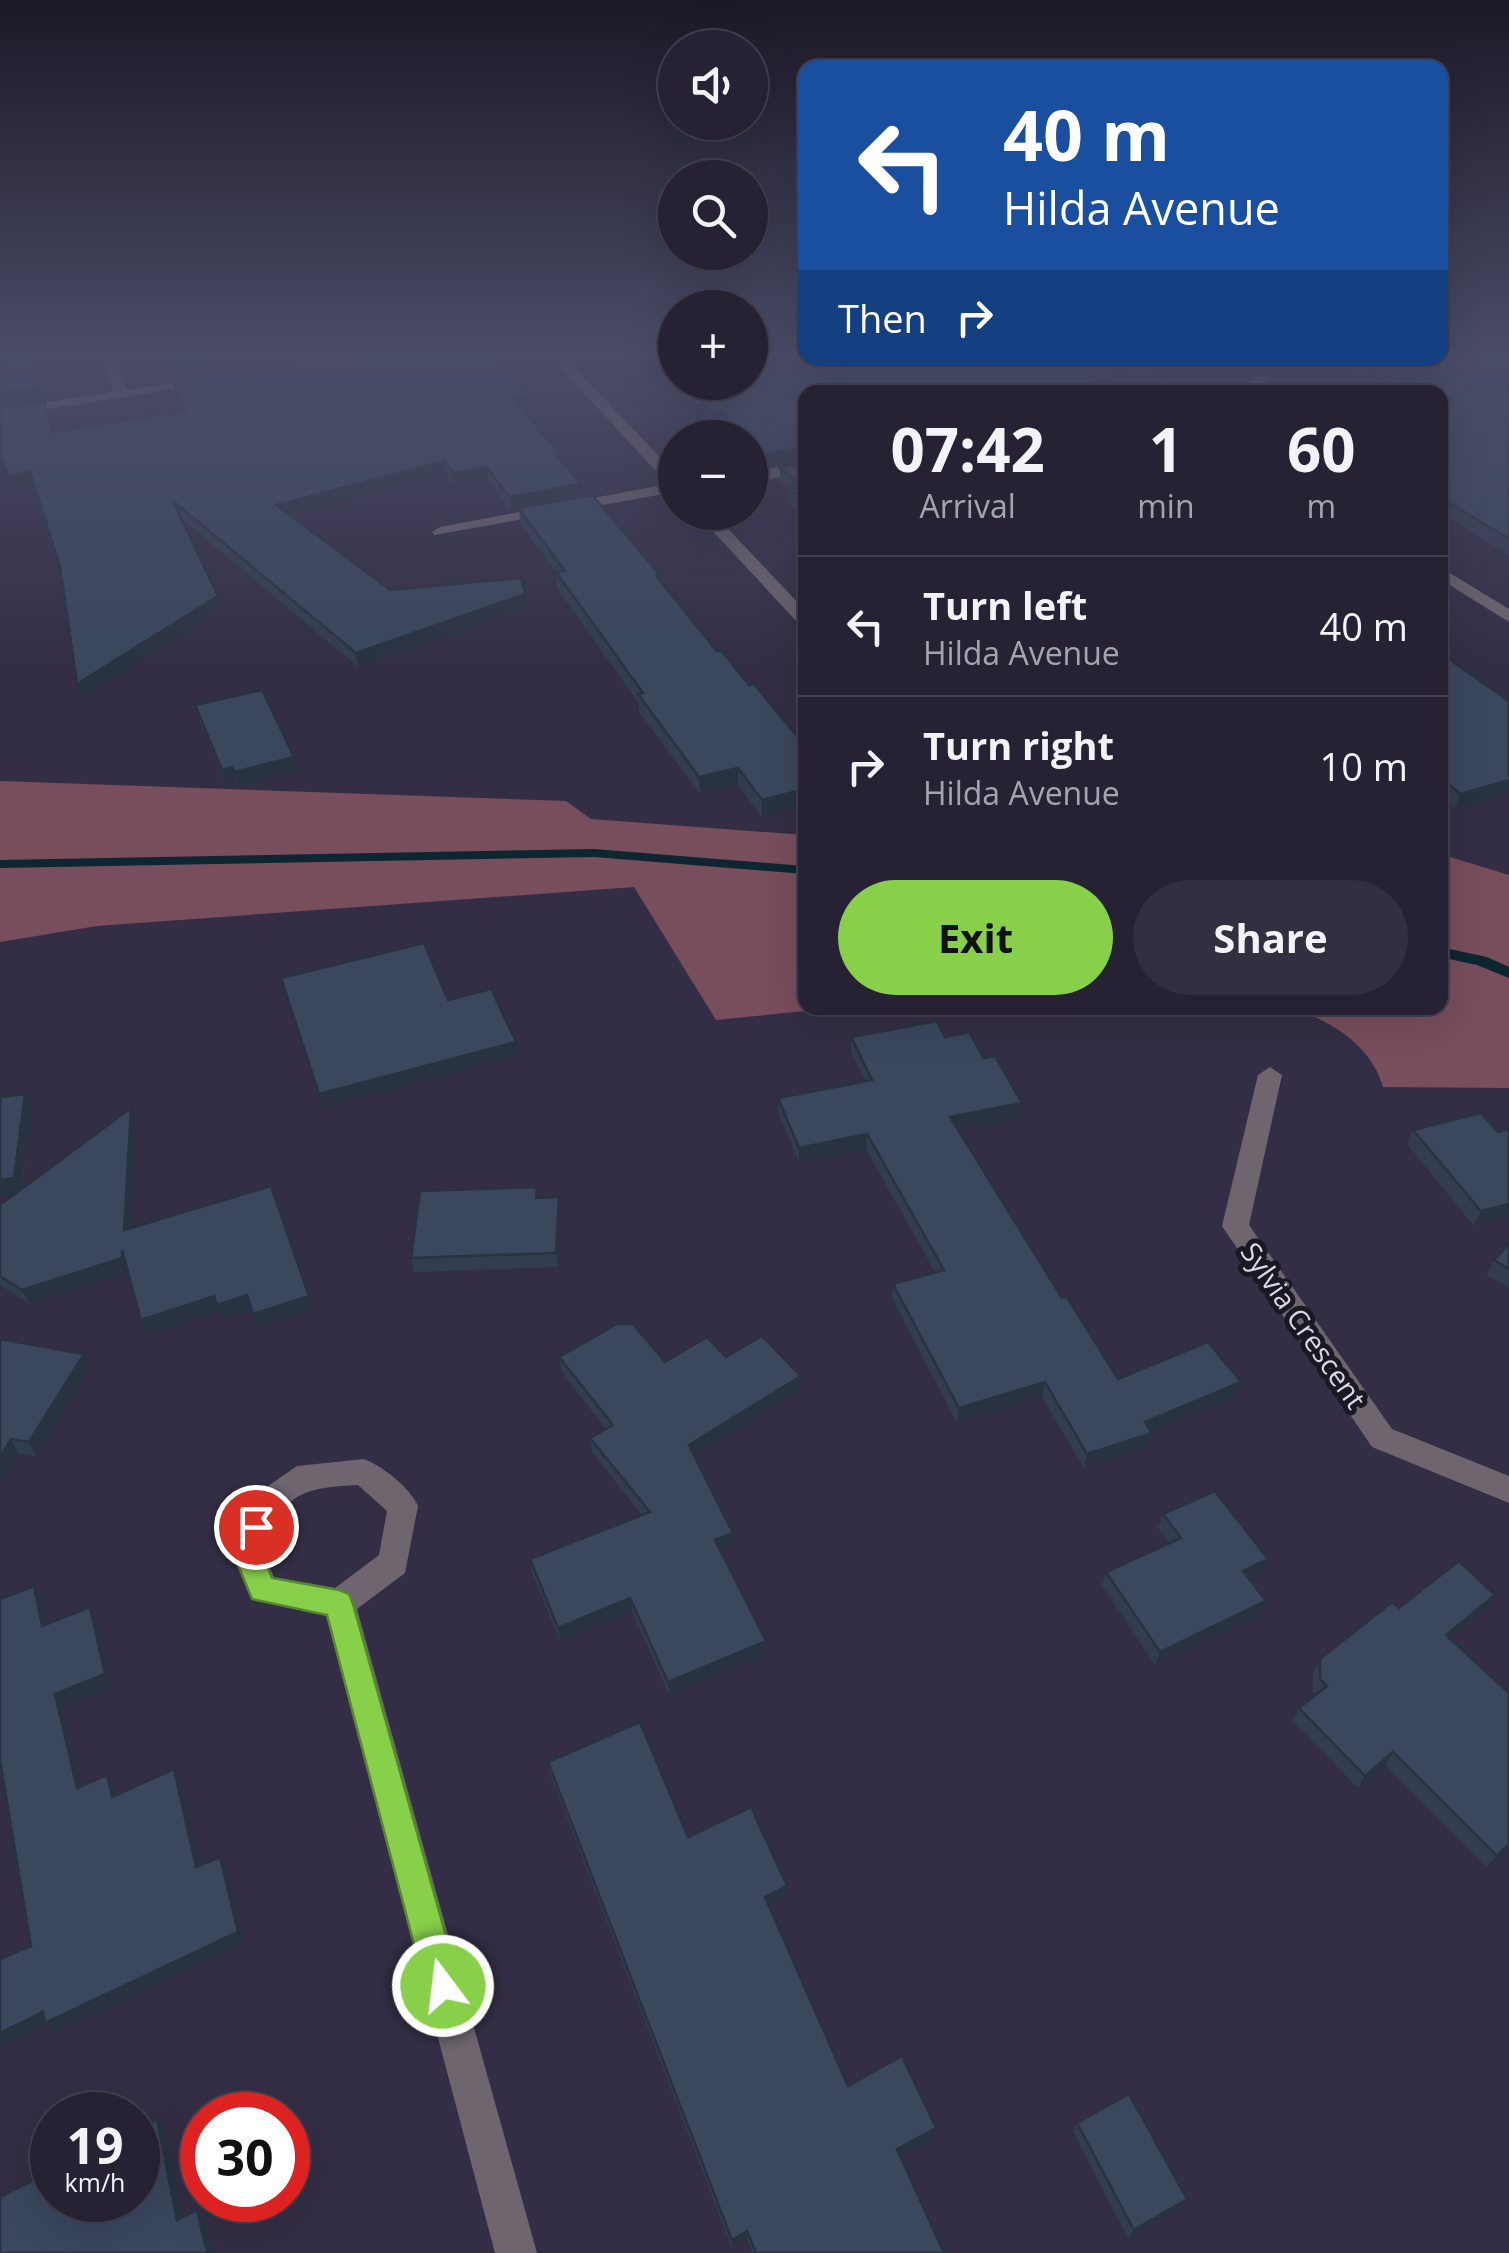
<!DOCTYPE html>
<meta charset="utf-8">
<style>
:root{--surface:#262234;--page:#322f40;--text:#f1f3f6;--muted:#a4a4ac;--line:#423f4f;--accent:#88cf4a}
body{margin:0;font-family:"Open Sans",sans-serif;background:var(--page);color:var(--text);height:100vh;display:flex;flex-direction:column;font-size:38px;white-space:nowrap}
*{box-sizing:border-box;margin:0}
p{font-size:32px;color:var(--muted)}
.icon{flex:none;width:55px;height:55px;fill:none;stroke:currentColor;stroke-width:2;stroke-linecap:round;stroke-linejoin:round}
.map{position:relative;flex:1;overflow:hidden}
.sheet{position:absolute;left:798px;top:385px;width:650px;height:630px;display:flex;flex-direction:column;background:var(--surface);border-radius:20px;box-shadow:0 10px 40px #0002,0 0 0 2px var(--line)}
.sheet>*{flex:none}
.hud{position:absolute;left:798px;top:60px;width:650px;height:305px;border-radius:20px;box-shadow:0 10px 40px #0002,0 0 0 2px var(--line);background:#1a4fa0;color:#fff;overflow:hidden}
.tools{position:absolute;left:658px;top:30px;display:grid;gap:20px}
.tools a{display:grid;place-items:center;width:110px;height:110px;border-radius:50%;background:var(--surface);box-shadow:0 10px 40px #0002,0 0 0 2px var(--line);font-size:50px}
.speed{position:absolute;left:30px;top:2092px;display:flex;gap:20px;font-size:50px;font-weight:700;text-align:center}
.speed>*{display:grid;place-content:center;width:130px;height:130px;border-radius:50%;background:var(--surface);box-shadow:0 10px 40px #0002,0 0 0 2px var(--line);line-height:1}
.speed small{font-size:25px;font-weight:400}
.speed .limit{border:15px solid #d22;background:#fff;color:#111}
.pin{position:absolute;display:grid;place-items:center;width:85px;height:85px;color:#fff;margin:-42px;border:5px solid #fff;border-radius:50%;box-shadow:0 2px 10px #0007}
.me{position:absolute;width:110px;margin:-55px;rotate:345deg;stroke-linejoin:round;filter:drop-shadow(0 0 8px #0008)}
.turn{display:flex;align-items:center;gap:35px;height:210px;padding:0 40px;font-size:45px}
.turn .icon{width:130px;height:130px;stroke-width:2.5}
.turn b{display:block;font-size:70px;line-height:85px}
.then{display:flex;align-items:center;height:95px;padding:0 40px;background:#0003;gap:20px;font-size:38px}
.eta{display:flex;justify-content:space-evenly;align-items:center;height:170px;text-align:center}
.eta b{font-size:60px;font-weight:700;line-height:70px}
.action{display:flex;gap:20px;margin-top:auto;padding:20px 40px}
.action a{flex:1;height:115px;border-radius:60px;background:var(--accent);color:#111;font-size:40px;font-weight:700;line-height:115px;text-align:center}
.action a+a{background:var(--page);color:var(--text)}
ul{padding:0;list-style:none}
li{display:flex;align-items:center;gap:30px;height:140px;padding:0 40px;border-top:2px solid var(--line)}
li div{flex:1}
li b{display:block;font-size:38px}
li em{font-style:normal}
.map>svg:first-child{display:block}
.green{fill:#784d5c}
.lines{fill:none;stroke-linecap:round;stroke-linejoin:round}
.stream{fill:#0d2631;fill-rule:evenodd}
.minor{fill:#6e656f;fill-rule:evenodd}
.wall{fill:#323d50}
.shaded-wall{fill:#293241}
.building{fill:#3a475d;stroke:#293241;stroke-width:2.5}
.route{fill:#88cf4a;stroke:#588730;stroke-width:2.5}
.labels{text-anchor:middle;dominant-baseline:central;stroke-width:10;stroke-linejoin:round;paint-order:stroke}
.street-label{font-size:28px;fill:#dbd9e8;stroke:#1a1823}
</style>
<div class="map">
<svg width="1509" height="2253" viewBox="0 0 1509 2253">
<rect width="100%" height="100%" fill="#332e45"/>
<g class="green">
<path d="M0 781 566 801 591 819 805 835V1008H835L716 1020 634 887 97 926 0 942Z"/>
<path d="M1440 854 1509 875V1088L1383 1087C1371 1045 1331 1021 1292 1008H1440Z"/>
</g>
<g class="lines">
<g class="stream">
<path d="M594 849 805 866V874L594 857 0 868V860Z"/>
<path d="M1440 947 1487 957 1509 967V978L1477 965 1440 957Z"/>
</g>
<g class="minor">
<path d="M100 351H113L126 390 208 378 215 382 0 417V409L113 392Z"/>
<path d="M545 351H559L675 473V492L434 535 432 532 440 527 668 484Z"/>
<path d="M1260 375 1272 378 1253 392H1237Z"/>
<path d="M805 462V472L750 483V473Z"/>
<path d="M695 512H712L805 610V625L799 624Z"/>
<path d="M1440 567 1509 609V622L1440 579Z"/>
<path d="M1270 1067 1282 1075 1249 1225 1392 1429 1509 1476V1503L1372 1447 1222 1226 1258 1075Z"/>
<path d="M364 1459C383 1466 410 1488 418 1506L405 1573 357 1609 537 2253H495L326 1615 252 1600 230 1550 255 1495 297 1466ZM358 1485 387 1511 379 1555 335 1588 274 1577 262 1550C286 1494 298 1488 358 1485Z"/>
</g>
</g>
<g class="wall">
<path d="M157 351H350L170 379Z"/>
<path d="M1509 351V555L1440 512V392H1382L1324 358H1440Z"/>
<path d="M1172 377 1098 392H805V460L765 466 750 452V438H734L719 423 713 425 704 416 694 418 669 395V383Z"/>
<path d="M173 381 528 395 530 407 521 408 560 454 561 461 581 484 582 496 661 581 717 651 805 746V806L762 817 738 785 700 794 639 712 638 702 557 588 556 572 520 523 519 508 510 510 488 480 455 486 446 474 290 515 390 590 525 594 526 608 358 667 181 518 218 596 221 609 82 698 60 567 34 485 12 489 53 432 184 411 176 393Z"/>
<path d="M805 462V518L788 502 789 489 780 481V468Z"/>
<path d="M1440 653 1509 701V793L1455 809 1440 796Z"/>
<path d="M195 705 297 771 238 786 236 781 226 784 199 719Z"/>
<path d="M851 1037H945L984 1058 1022 1103 1020 1118 958 1130 1062 1298 1118 1379 1241 1382 1236 1396 1151 1432 1148 1447 1084 1468 1042 1397 957 1423 892 1298 893 1284 935 1272 866 1149 799 1162 778 1112V1098L865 1081 851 1052Z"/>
<path d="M25 1094 32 1109 21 1190 137 1123 131 1228 309 1296 313 1310 258 1328 252 1310 222 1319 219 1311 147 1335 128 1271 29 1304 0 1285V1205L16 1194 0 1196V1097Z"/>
<path d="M1509 1129V1216L1474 1226 1407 1144 1413 1130 1498 1132Z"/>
<path d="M537 1187 538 1197H559L561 1211 558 1267 414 1272 411 1258Z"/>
<path d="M1509 1244V1288L1487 1275 1494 1260Z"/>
<path d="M0 1339 91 1368 36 1456 19 1454 0 1483Z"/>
<path d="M559 1357 665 1362 726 1357 800 1390 694 1456 733 1547 721 1551 766 1654 669 1695 632 1611 560 1641 532 1573 530 1559 642 1515 592 1452 590 1438 606 1429 561 1371Z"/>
<path d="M1163 1514 1262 1573 1249 1579 1260 1615 1155 1665 1102 1585 1106 1572 1170 1543 1158 1528Z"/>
<path d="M1399 1608H1487L1450 1638 1509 1847 1487 1867 1385 1765 1358 1788 1293 1721 1299 1708 1316 1694 1313 1692V1672L1320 1659Z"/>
<path d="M548 1762 688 1837 787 1897 769 1906 848 2086 934 2137 900 2156 944 2253H753L747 2240 732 2248 550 1774Z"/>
<path d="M1077 2123 1180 2207 1128 2238 1073 2132Z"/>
</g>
<g class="shaded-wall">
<path d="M31 351 44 399 0 405V393Z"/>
<path d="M272 351H350L170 379 167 368Z"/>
<path d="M1174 365 1172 377 1098 392H1041Z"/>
<path d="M528 395 530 407 513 410 512 398Z"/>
<path d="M703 404 704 416 694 418 693 406Z"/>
<path d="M719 411V423L713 425 712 412Z"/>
<path d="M805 447V460L765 466V454Z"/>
<path d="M445 461 446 474 279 518 276 505Z"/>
<path d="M487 467 488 480 455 486 453 473Z"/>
<path d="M30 472 34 485 12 489 8 476Z"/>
<path d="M581 484 582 496 510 510 509 497Z"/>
<path d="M525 594 526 608 358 667 356 653Z"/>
<path d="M218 596 221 609 82 698 77 684Z"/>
<path d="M294 757 297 771 238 786 234 772Z"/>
<path d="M232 767 236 781 226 784 222 770Z"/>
<path d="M738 768V785L700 794 699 777Z"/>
<path d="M1509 780V793L1455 809 1460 794Z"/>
<path d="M805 789V806L762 817V800Z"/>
<path d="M516 1042 518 1056 323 1108 319 1094Z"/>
<path d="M25 1094 32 1109 20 1193 0 1196V1180Z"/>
<path d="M1022 1103 1020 1118 948 1132 950 1117Z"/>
<path d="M131 1108 137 1123 130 1245 124 1230Z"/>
<path d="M867 1134 866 1149 799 1162V1148Z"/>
<path d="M559 1197 561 1211 558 1267 556 1253Z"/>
<path d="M1509 1204V1216L1474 1226 1481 1211Z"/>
<path d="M122 1250 128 1272 29 1304 22 1290Z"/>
<path d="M247 1295 252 1310 222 1319 217 1305Z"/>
<path d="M214 1296 219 1311 147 1335 141 1320Z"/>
<path d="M309 1296 313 1310 258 1328 253 1314Z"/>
<path d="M84 1354 91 1368 36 1456 29 1442Z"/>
<path d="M801 1376 800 1390 689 1459V1445Z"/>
<path d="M1045 1382 1042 1397 957 1423 959 1408Z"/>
<path d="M1241 1382 1236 1396 1141 1436 1145 1422Z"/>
<path d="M1152 1433 1148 1447 1084 1468 1087 1454Z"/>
<path d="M11 1439 19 1454 0 1483V1457Z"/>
<path d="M733 1533V1547L715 1553V1540Z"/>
<path d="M1268 1559 1262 1573 1237 1585 1243 1571Z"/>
<path d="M34 1586 42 1599 50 1639 42 1626Z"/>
<path d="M1495 1595 1487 1608 1438 1648 1446 1635Z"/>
<path d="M630 1598 632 1611 560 1641 558 1628Z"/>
<path d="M1266 1601 1260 1615 1155 1665 1160 1652Z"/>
<path d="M90 1607 98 1621 112 1687 63 1707 85 1800 77 1788 55 1694Z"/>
<path d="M766 1641V1654L669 1695 668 1682Z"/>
<path d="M1393 1752 1385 1765 1358 1788 1365 1776Z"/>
<path d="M174 1769 181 1781 204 1879 196 1867Z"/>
<path d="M107 1775 115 1787 120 1809 112 1797Z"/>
<path d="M1509 1844V1847L1487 1867 1497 1856Z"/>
<path d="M220 1857 227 1868 245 1943 54 2033 47 2025 0 2048V2033Z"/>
<path d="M787 1886V1897L765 1908V1897Z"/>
<path d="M157 2119 165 2128 185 2229 177 2220Z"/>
<path d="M936 2128 934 2137 895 2158 897 2149Z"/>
<path d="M1187 2199 1180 2207 1128 2238 1134 2230Z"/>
<path d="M197 2210 205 2218 213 2253H207Z"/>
<path d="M747 2231V2240L732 2248V2240Z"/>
</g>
<g class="building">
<path d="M0 351H31L40 387 0 393Z"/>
<path d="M160 351H272L167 368Z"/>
<path d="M359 351H490L528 395 512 398 560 454H556L581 484 509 497 487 467 453 473 445 461 276 505 390 590 521 578 525 594 356 653 173 501 218 596 77 684 60 566 30 472 8 476 0 451V408L44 401 53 432 186 411 173 381Z"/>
<path d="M670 351H675V382H750V351H805V358H1161L1174 365 1041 392H805V447L765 454 750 440V438H747L719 411 712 412 703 404 693 406 669 383Z"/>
<path d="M1440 351H1509V539L1440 497V392H1388L1398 388 1347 358H1440Z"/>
<path d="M805 462V504L789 489 801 486 780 468Z"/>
<path d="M592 495 660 575 656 576 717 651 721 650 749 685 754 684 805 746V789L762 800 738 768 699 777 638 694 643 693 556 572 565 571 518 508Z"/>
<path d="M1440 653 1509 701V780L1460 794 1440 777Z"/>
<path d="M262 690 294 757 234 772 232 767 222 770 195 705Z"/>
<path d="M424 943 448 1000 491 989 516 1042 319 1094 281 978Z"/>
<path d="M937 1021 945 1037 969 1032 984 1058 995 1056 1022 1103 950 1117 1062 1298 1067 1297 1118 1379 1208 1342 1241 1382 1145 1422 1152 1433 1087 1454 1045 1382 959 1408 893 1284 944 1270 867 1134 799 1148 778 1098 872 1080 851 1037Z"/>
<path d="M25 1094 14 1178 0 1180V1097Z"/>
<path d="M131 1108 124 1230 271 1186 309 1296 253 1314 247 1295 217 1305 214 1296 141 1320 122 1250V1258L22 1290 0 1276V1205Z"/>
<path d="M1481 1113 1498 1132 1509 1129V1204L1481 1211 1413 1130Z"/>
<path d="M537 1187 536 1198 559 1197 556 1253 411 1258 420 1191Z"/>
<path d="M1509 1244V1269L1494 1260Z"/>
<path d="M617 1324H633L665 1362 707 1337 726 1357 762 1336 801 1376 689 1445 733 1533 715 1540 766 1641 668 1682 630 1598 558 1628 530 1559 650 1512 590 1438 613 1425 559 1357Z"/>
<path d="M0 1339 84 1354 29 1442 11 1439 0 1457Z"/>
<path d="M1215 1491 1268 1559 1243 1571 1266 1601 1160 1652 1106 1572 1181 1538 1163 1514Z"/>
<path d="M1459 1561 1495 1595 1446 1635 1509 1693V1844L1497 1856 1393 1752 1365 1776 1299 1708 1327 1686 1320 1679V1659L1392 1602 1399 1608Z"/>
<path d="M34 1586 42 1626 90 1607 105 1674 55 1694 77 1788 107 1775 112 1797 174 1769 196 1867 220 1857 238 1932 45 2023 43 2012 0 2033V1959L31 1946 0 1760V1599Z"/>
<path d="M640 1722 688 1837 751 1807 787 1886 765 1897 848 2086 902 2056 936 2128 897 2149 944 2253H756L747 2231 732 2240 548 1762Z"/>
<path d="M1129 2094 1187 2199 1134 2230 1077 2123Z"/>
<path d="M157 2119 177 2220 197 2210 207 2253H0V2197L52 2171V2200H138V2128Z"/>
</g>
<linearGradient id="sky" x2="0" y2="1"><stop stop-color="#1c1926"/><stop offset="0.53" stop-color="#4a4c68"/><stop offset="1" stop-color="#4a4c68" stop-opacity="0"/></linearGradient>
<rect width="1509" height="667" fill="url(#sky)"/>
<path class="route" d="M256 1514 266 1518 270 1527 261 1550 272 1578 339 1590 349 1594 353 1604 460 1986 455 1998 443 2003 431 1998 425 1986 327 1615 252 1599 232 1550 246 1518Z"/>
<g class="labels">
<g class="street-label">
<text transform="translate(1304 1325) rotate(55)">Sylvia Crescent</text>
</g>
</g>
</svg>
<div class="tools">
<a><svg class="icon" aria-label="sound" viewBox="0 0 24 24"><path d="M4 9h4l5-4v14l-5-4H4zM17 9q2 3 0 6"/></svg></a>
<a><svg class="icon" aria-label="search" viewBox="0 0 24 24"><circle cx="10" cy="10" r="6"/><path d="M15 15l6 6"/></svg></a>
<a>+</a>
<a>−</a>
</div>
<div class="speed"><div>19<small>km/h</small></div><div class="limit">30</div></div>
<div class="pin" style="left:256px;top:1527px;background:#d93025"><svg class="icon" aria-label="arrive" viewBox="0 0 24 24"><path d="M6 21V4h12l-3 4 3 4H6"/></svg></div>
<svg class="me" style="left:443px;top:1986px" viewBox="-20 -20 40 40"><circle r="17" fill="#88cf4a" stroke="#fff" stroke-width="3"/><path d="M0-11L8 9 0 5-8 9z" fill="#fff"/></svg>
<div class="hud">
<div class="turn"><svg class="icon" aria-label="left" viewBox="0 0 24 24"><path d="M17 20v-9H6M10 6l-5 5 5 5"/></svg><div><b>40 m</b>Hilda Avenue</div></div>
<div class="then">Then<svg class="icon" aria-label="right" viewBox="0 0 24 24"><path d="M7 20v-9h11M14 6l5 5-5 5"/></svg></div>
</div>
<section class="sheet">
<div class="eta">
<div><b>07:42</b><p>Arrival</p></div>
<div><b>1</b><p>min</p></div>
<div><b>60</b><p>m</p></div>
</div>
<ul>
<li><svg class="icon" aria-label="left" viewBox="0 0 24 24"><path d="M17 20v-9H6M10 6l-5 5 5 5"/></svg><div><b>Turn left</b><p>Hilda Avenue</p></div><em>40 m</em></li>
<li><svg class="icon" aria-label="right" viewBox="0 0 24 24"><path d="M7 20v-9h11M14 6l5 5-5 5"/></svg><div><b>Turn right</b><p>Hilda Avenue</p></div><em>10 m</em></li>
</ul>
<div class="action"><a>Exit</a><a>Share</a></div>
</section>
</div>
